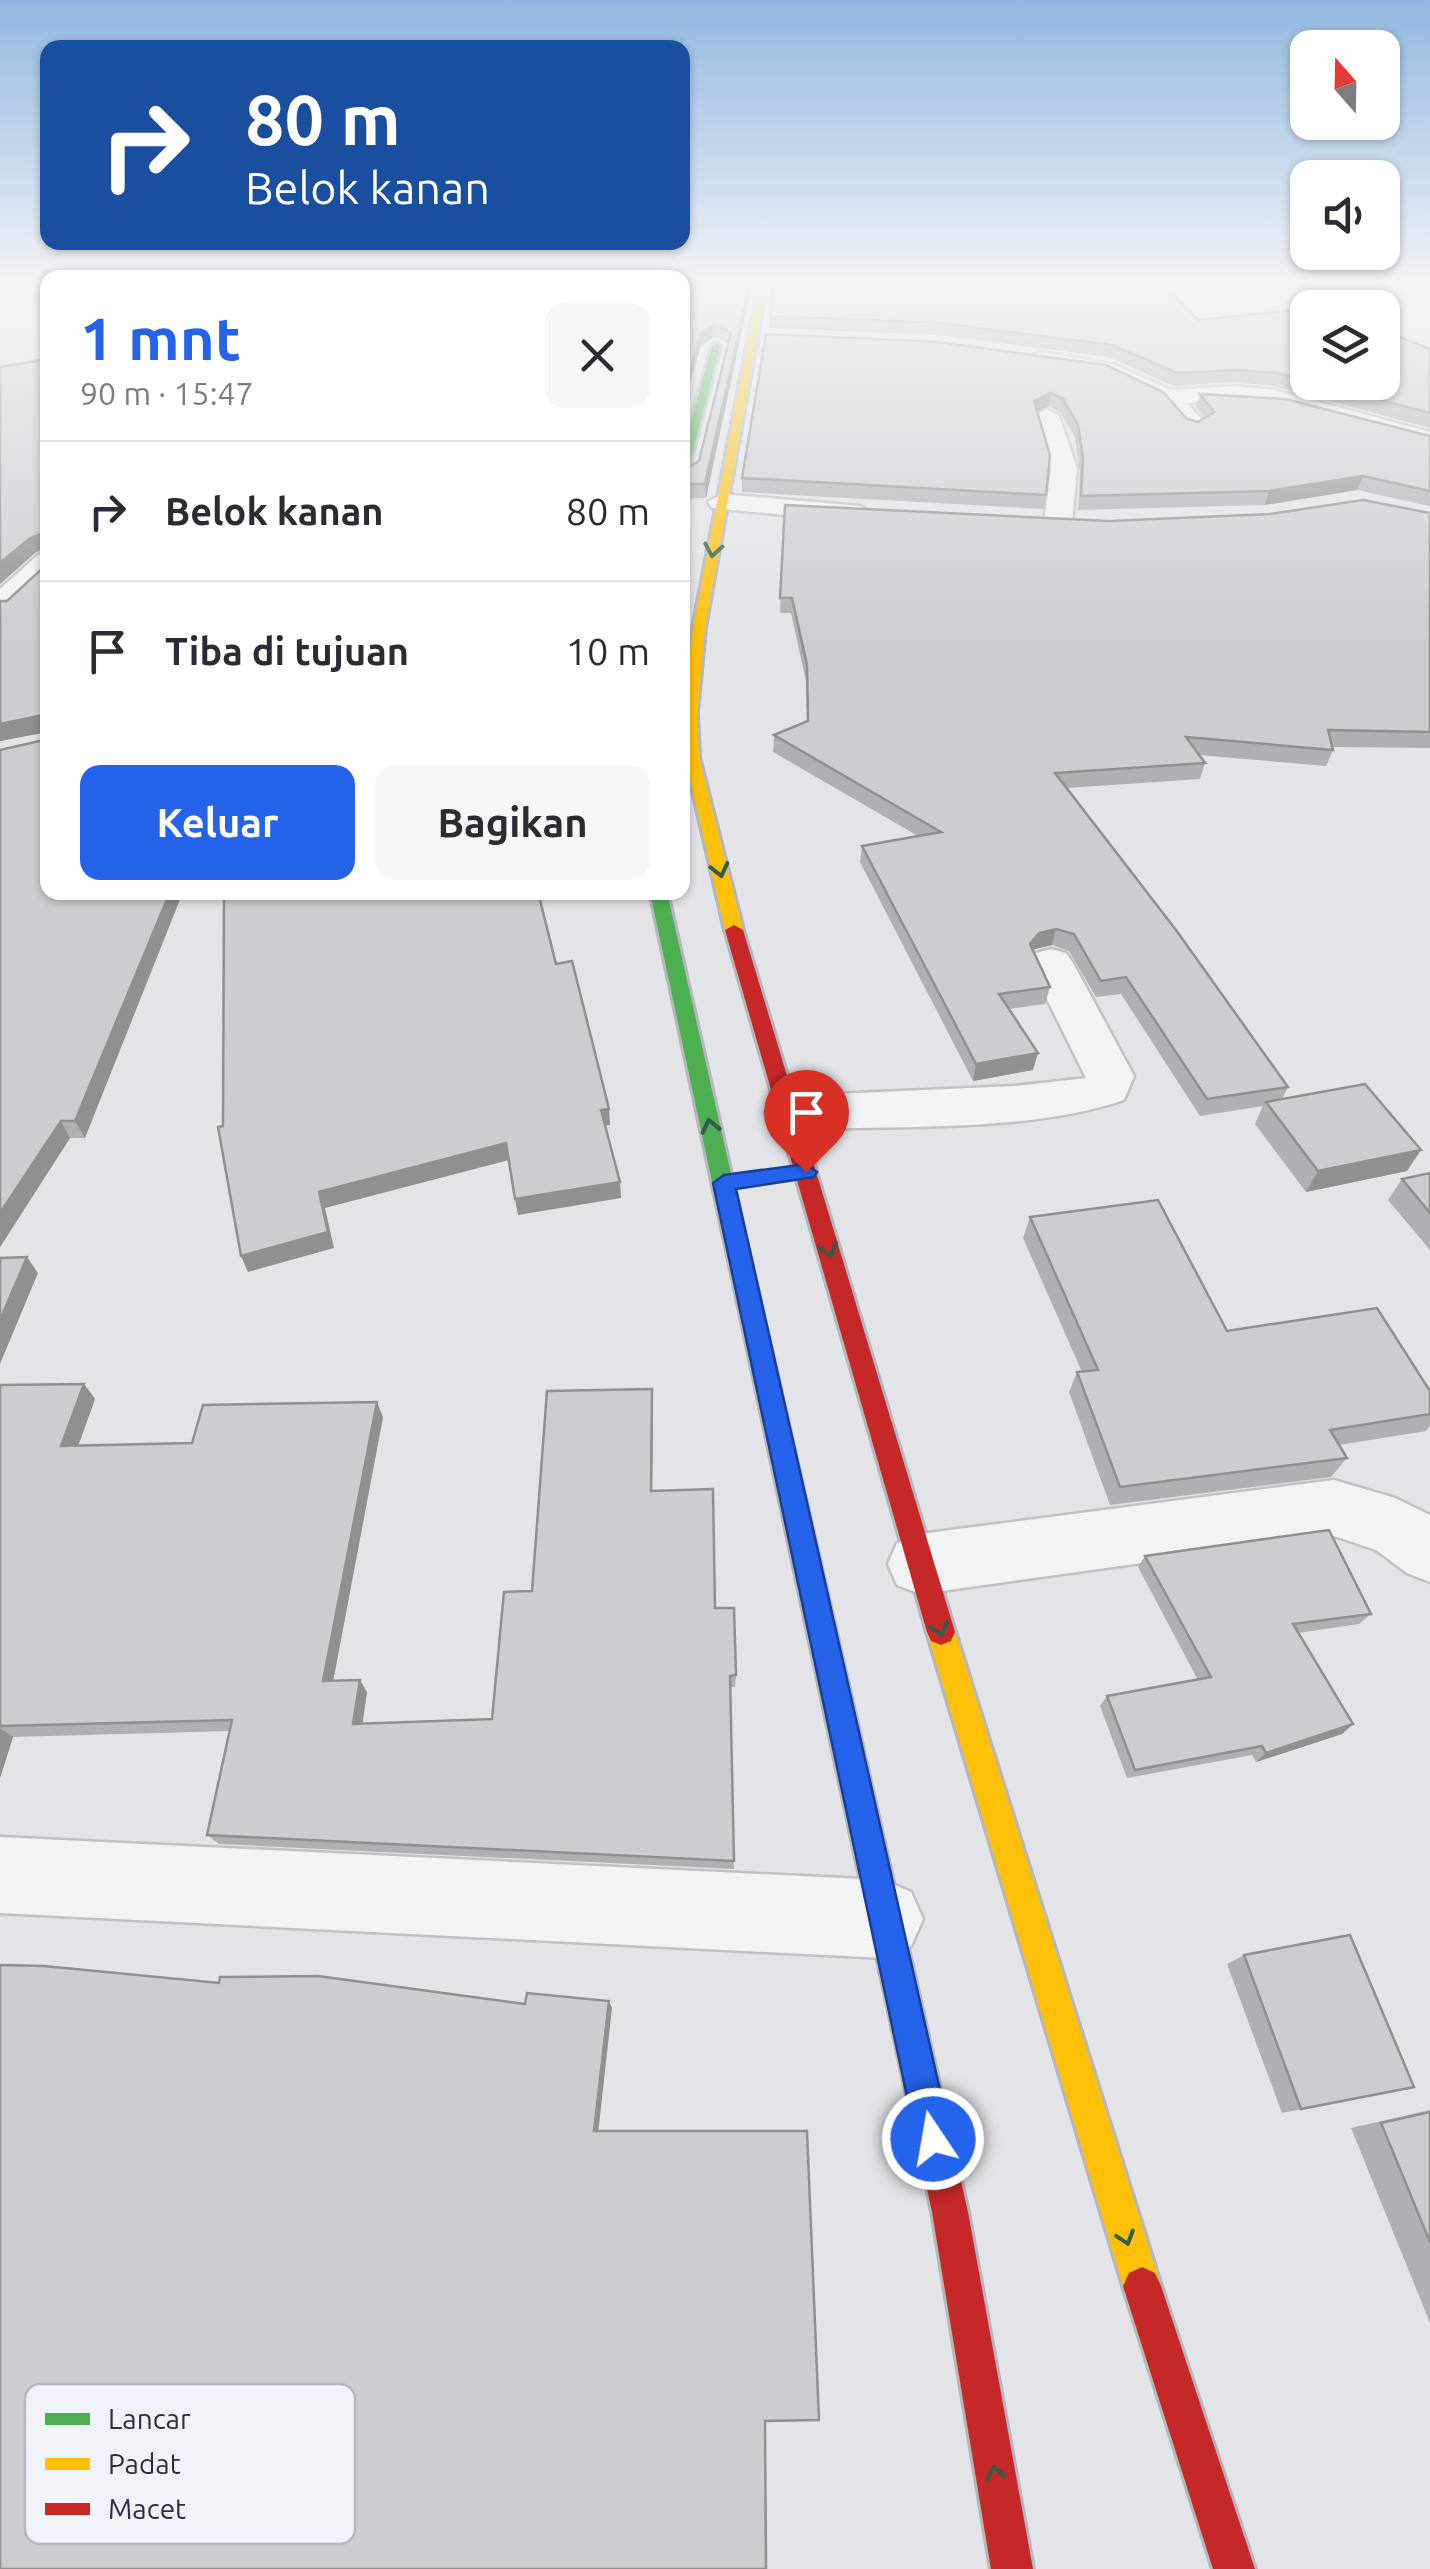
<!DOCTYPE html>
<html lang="id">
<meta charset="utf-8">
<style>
:root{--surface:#fff;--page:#f7f7f7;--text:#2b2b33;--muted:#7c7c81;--line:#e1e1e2;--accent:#2563eb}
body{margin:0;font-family:Ubuntu,sans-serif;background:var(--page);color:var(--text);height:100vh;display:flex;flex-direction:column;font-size:38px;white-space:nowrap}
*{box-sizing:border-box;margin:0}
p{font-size:32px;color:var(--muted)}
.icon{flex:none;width:55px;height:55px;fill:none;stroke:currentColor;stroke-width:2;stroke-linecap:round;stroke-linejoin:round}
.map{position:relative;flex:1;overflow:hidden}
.drawer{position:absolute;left:40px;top:270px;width:650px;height:630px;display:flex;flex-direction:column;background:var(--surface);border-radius:20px;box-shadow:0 2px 8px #0004}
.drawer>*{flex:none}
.hud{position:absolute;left:40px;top:40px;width:650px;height:210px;border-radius:20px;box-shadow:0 2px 8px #0004;background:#1a4fa0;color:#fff;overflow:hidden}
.needle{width:65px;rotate:340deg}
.buttons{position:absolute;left:1290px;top:30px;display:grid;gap:20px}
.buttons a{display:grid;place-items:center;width:110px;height:110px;border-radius:20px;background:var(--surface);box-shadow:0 2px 8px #0004;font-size:50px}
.pin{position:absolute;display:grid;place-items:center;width:85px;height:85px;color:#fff;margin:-102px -42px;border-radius:50% 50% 50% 0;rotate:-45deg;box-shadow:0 0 10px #0007}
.pin .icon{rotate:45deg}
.me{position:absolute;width:110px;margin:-55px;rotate:348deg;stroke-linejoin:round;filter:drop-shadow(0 0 8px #0008)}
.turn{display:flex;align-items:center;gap:35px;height:210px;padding:0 40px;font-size:45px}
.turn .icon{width:130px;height:130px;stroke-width:2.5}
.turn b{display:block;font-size:70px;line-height:85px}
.round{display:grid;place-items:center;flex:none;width:105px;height:105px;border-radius:20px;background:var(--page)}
.summary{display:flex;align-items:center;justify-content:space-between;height:170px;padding:0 40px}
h1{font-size:60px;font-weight:600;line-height:75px;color:var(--accent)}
.action{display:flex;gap:20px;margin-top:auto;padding:20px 40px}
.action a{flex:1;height:115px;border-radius:20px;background:var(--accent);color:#fff;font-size:40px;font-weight:600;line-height:115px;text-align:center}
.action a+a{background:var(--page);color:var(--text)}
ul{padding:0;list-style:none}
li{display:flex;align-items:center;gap:30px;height:140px;padding:0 40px;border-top:2px solid var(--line)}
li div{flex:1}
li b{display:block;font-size:38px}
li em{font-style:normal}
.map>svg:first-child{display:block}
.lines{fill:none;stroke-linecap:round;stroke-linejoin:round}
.street-casing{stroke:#c1c2c6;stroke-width:5}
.fast-casing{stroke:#b5b7bd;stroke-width:6}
.slow-casing{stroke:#b5b7bd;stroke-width:6}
.jam-casing{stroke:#b5b7bd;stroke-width:6}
.street{fill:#f2f3f5;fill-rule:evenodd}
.fast{fill:#4caf50;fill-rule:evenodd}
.slow{fill:#ffc107;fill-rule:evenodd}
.jam{fill:#c62828;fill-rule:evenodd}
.wall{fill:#afb0b4}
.shaded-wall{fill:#8e9092}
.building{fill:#cbcdd1;stroke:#8e9092;stroke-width:2.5}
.oneway{stroke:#355c48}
.route{fill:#2563eb;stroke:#184099;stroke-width:2.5}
.key{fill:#f0f3f7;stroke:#b4b8c1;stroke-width:2.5}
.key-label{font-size:28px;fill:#282f43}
</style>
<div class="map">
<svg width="1430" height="2569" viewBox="0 0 1430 2569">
<rect width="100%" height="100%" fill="#e3e4e8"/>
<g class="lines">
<defs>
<g id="street">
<path d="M1043 352 1115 365 1171 390 1234 386 1274 390 1430 432V447C1344 426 1278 397 1187 403L1207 425 1195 432C1175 427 1157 400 1137 389 1105 372 1070 372 1035 364V354Z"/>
<path d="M1047 409 1059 416 1077 468 1072 523 1058 531 1044 523 1051 468 1035 416Z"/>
<path d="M722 494 860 506 874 514 860 522 712 508 708 502Z"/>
<path d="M48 552V578L11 613 0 615V589L38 555Z"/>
<path d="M1051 949 1066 953 1073 963 1134 1076 1124 1100C1028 1133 892 1125 789 1130L772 1125 765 1113 772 1101 789 1096 1015 1086 1086 1078 1029 963 1036 953Z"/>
<path d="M1334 1480 1395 1498 1430 1515V1582L1407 1573 1376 1550 1334 1536 920 1594 897 1585 888 1564 897 1543 920 1534Z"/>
<path d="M0 1837 884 1880 911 1892 923 1919 911 1946 884 1958 0 1913Z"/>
</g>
<g id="fast">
<path d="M716 343 720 346 687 474 682 477V453L712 346Z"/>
<path d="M650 892H667L756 1284 753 1290H737L734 1284Z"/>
</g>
<g id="slow">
<path d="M759 283H767L705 628 697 713 699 757 743 930 734 935 725 930 685 757 683 713 693 628Z"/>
<path d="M745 1275 753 1278 756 1284 862 1746 857 1756 847 1761 837 1756 832 1746 734 1284 737 1278Z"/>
<path d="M941 1619 951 1623 955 1632 1161 2286 1155 2299 1142 2305 1129 2299 1123 2286 927 1632 931 1623Z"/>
</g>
<g id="jam">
<path d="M734 925 743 930 955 1632 951 1641 941 1645 931 1641 927 1632 725 930Z"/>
<path d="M847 1731 857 1736 862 1746 968 2212 1033 2569H991L932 2212 832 1746 837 1736Z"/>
<path d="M1142 2267 1155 2273 1161 2286 1255 2569H1213L1123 2286 1129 2273Z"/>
</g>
</defs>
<use href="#street" class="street-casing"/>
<use href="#fast" class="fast-casing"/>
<use href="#slow" class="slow-casing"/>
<use href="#jam" class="jam-casing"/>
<use href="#street" class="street"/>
<use href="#fast" class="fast"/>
<use href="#slow" class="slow"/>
<use href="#jam" class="jam"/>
</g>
<g class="wall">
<path d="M682 283H752L706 498 682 499V471L699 461 728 343 714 337 701 345Z"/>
<path d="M1060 287 1198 320 1308 309V382H1382L1430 349V428L1274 386 1234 382 1174 386 1109 357 937 335 769 328 770 316Z"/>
<path d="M766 334 1198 422 1205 418 1196 407 1200 394 1430 436V506L1357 490 1265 505 1078 510 1080 472 1075 438 1061 413 1049 406 1037 412 1046 495 1044 509 742 492V478Z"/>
<path d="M48 359 85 1138H70L0 1247 44 740V732L0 741 7 601 45 566V549L36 552 0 584V367Z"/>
<path d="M785 505 1109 521 1430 513V748L1332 747 1333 750 1326 766 1199 755 1205 763 1200 779 1067 788 1288 1087 1282 1099 1407 1171 1306 1192 1255 1124 1263 1106 1200 1116 1121 994 1096 997 1069 951 1052 945 1035 949 1033 951 1050 987 1045 1004 1009 1009 1033 1070 973 1081 860 862 862 846 918 836 773 752 774 735 807 721 806 681 791 613H780Z"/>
<path d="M1430 1173V1250L1388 1200 1402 1179Z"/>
<path d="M1030 1217 1227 1331 1430 1391V1426L1426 1431 1339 1445 1347 1458 1331 1477 1110 1505 1069 1392 1077 1372H1082L1023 1238Z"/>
<path d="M84 1384 95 1399 78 1446 192 1443 383 1417 333 1681 367 1692 362 1723 492 1719 532 1591 652 1389V1491L715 1608 736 1675 735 1687H730L734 1869 219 1844 207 1835 230 1731 13 1737 0 1778V1385Z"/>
<path d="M1145 1556 1371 1614 1359 1624 1298 1633 1353 1724 1342 1734 1256 1762 1252 1755 1127 1778 1100 1706 1107 1696 1198 1680 1138 1567Z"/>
<path d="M1244 1955 1414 2087 1282 2113 1227 1964Z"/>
<path d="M1430 2110V2323L1351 2128Z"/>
</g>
<g class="shaded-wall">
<path d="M750 283H752L706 498 705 484Z"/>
<path d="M714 325V337L701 345 682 411V397L701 333Z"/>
<path d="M1051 393 1049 406 1032 415 1034 401Z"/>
<path d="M1363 476 1357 490 1265 505 1269 491Z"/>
<path d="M41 534 47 548 36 552 0 584V563L30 538Z"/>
<path d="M43 715 48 732 0 741V724Z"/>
<path d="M170 892H183L85 1138 75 1121Z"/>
<path d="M1056 929 1052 945 1035 949 1026 961 1030 944 1039 933Z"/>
<path d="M1038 1053 1033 1070 973 1081 976 1064Z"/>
<path d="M609 1109 610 1125 603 1126 601 1110Z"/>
<path d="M61 1121 70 1138 0 1247V1213Z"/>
<path d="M506 1143 509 1160 325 1208 334 1248 248 1272 241 1256 319 1192Z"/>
<path d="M1421 1150 1407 1171 1306 1192 1318 1171Z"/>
<path d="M620 1182 621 1198 518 1215 515 1199Z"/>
<path d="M27 1257 38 1273 0 1364V1320Z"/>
<path d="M84 1384 95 1399 73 1460 61 1446Z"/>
<path d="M652 1389 653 1404 652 1505 651 1491Z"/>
<path d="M377 1402 383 1417 331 1692 323 1681Z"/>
<path d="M360 1680 367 1692 361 1734 353 1724Z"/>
<path d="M1353 1724 1342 1734 1256 1762 1266 1753Z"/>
<path d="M0 1728 13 1737 0 1778Z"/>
<path d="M609 2001 612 2008 598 2134 594 2131Z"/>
</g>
<g class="building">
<path d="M682 283H750L705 484H682V471L699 461 731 332 714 325 701 333 682 397Z"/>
<path d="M774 283H1058L1060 287 1165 286 1198 320 1308 309V381L1278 373 1237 370 1177 373 1112 345 939 323 770 316Z"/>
<path d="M1382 330 1430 349V413L1313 382H1382Z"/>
<path d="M766 334 938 342 1106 365 1163 392 1187 419 1198 422 1214 412 1200 394 1285 399 1430 436V491L1363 476 1269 491 1081 496 1083 458 1078 425 1063 399 1051 393 1034 401 1050 455 1046 495 742 478Z"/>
<path d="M48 359V892H170L75 1121H61L0 1213V750L44 740 43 715 0 724V601H7L45 566 46 537 41 534 30 538 0 563V367Z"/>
<path d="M1363 500 1430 513V732L1328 730 1333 750 1186 737 1205 763 1055 773 1176 930 1288 1087 1207 1099 1126 977 1101 981 1074 934 1056 929 1039 933 1030 944 1050 987 999 994 1038 1053 976 1064 862 846 941 832 774 735 808 721 807 665 792 598H780L785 505 1109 521 1270 514Z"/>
<path d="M224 892H538L556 964 572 961 609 1109 601 1110 620 1182 515 1199 506 1143 319 1192 328 1232 241 1256 218 1127 223 1126Z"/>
<path d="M1365 1084 1421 1150 1318 1171 1266 1102Z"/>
<path d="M1430 1173V1213L1402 1179Z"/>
<path d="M1158 1200 1227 1331 1377 1308 1430 1391V1414L1330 1430 1347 1458 1120 1487 1077 1372 1098 1370 1030 1217Z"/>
<path d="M27 1257 0 1320V1258Z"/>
<path d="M84 1384 61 1446 192 1443 203 1405 377 1402 323 1681 360 1680 353 1724 492 1719 504 1592 532 1591 547 1391 652 1389 651 1491 713 1489 715 1608H734L736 1675 730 1676 734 1861 207 1835 232 1720 0 1726V1385Z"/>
<path d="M1329 1530 1371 1614 1293 1624 1353 1724 1266 1753 1262 1746 1135 1770 1107 1696 1211 1677 1145 1556Z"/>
<path d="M1350 1935 1414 2087 1301 2109 1244 1955Z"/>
<path d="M0 1965 44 1966 219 1983 220 1977 318 1976 525 2004 527 1993 609 2001 594 2131H807L819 2420 765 2421 766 2569H0Z"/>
<path d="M1430 2112V2242L1381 2123Z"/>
</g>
<defs><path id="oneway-chevron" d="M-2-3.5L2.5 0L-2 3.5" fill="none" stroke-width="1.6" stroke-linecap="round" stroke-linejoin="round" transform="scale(2.5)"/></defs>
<g class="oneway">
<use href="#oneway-chevron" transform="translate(713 550) rotate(100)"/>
<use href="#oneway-chevron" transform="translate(720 870) rotate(76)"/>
<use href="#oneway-chevron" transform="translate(710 1126) rotate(-103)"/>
<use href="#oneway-chevron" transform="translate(829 1250) rotate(74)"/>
<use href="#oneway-chevron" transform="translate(940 1629) rotate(73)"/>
<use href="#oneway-chevron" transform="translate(1126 2238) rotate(72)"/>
<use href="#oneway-chevron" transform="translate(995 2473) rotate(-100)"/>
</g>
<linearGradient id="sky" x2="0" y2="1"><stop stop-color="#91b8e0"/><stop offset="0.44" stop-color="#f2f3f5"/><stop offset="1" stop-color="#f2f3f5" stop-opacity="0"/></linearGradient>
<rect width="1430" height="642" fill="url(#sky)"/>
<path class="route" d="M806 1164 817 1172 814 1177 736 1189 951 2139 946 2151 933 2157 921 2151 916 2139 713 1183 724 1175Z"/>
<rect x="25" y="2384" width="330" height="160" rx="15" class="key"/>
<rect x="45" y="2413" width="45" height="12" fill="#4caf50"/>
<rect x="45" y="2458" width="45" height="12" fill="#ffc107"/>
<rect x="45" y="2503" width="45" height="12" fill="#c62828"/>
<g class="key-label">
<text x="108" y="2429">Lancar</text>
<text x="108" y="2474">Padat</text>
<text x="108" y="2519">Macet</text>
</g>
</svg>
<div class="buttons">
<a><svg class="needle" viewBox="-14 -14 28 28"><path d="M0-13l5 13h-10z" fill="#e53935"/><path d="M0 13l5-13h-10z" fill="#7c7c81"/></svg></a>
<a><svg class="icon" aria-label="sound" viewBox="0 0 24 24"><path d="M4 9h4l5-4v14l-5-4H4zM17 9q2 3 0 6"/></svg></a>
<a><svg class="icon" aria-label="layers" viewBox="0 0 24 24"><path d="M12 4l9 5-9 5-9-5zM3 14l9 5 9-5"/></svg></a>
</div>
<div class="pin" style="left:806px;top:1172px;background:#d93025"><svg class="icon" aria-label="arrive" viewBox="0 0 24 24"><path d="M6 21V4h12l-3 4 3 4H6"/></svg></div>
<svg class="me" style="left:933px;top:2139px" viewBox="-20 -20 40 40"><circle r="17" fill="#2563eb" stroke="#fff" stroke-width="3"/><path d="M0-11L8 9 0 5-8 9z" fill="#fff"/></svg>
<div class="hud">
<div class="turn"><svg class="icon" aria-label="right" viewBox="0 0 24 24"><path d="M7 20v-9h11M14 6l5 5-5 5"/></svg><div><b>80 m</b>Belok kanan</div></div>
</div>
<section class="drawer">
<div class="summary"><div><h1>1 mnt</h1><p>90 m · 15:47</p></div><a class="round"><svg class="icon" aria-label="close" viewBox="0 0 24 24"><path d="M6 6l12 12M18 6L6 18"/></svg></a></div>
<ul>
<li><svg class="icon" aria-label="right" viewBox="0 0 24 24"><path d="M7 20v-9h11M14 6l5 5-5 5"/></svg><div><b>Belok kanan</b></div><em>80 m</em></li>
<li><svg class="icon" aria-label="arrive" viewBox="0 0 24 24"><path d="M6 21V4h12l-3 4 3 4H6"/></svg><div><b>Tiba di tujuan</b></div><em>10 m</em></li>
</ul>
<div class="action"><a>Keluar</a><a>Bagikan</a></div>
</section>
</div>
